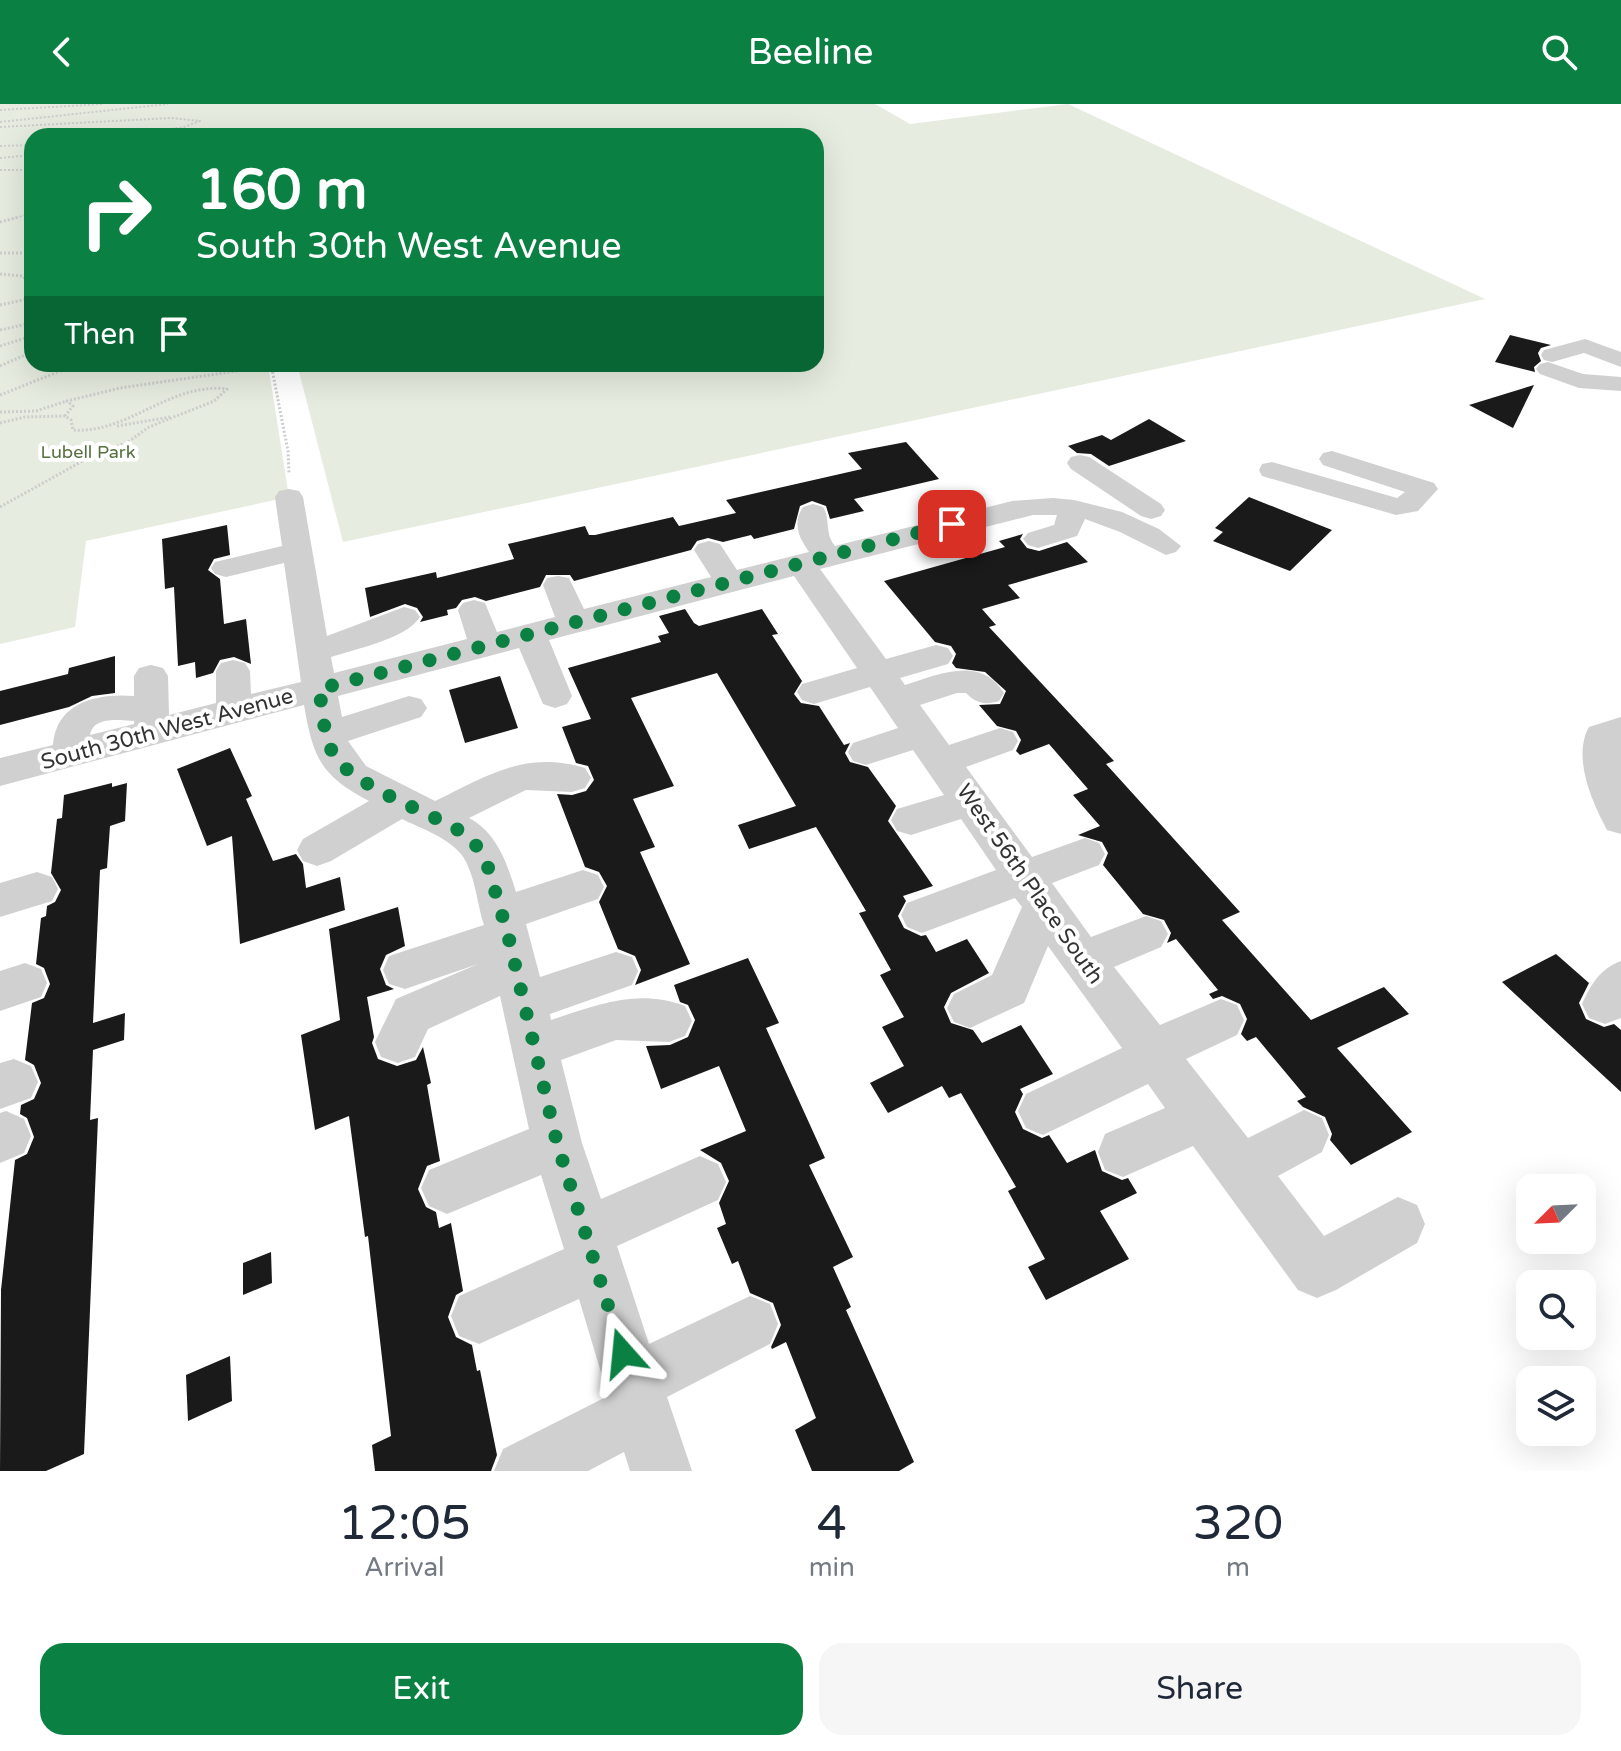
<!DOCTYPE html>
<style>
:root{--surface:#fff;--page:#f6f6f7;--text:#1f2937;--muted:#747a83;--accent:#0b8043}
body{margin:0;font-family:"Varela Round",sans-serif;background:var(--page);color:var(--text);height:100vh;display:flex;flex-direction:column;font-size:30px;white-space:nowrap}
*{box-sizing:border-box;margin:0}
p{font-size:26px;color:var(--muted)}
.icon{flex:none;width:44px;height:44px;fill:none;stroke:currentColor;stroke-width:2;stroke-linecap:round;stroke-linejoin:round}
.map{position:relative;height:1367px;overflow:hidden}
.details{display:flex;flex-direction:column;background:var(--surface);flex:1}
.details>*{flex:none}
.hud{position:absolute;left:24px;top:24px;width:800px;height:244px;border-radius:24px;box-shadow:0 8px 32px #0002;background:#0b8043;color:#fff;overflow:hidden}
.needle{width:52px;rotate:246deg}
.controls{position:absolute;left:1516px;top:1070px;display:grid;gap:16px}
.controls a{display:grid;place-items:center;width:80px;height:80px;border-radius:16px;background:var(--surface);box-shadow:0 8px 32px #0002;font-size:40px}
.pin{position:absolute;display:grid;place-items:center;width:68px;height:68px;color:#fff;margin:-34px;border-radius:16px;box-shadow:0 4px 12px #0006}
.me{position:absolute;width:88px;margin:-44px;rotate:342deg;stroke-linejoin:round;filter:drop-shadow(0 0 6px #0008)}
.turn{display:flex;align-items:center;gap:28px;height:168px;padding:0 40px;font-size:36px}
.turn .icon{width:104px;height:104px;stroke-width:2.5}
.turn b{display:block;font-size:56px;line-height:68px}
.then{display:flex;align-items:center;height:76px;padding:0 40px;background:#0003;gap:16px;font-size:30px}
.eta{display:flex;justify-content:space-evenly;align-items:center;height:136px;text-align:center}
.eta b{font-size:48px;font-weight:600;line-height:56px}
.action{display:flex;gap:16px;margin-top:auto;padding:16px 40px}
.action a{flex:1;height:92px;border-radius:24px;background:var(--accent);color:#fff;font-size:32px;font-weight:600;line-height:92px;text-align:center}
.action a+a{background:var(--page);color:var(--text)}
header{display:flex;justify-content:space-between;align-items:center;height:104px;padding:0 40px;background:var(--accent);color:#fff;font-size:36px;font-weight:600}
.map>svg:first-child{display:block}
.green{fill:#e6ecdf}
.building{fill:#1a1a1a}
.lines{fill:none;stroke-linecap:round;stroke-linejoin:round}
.path-far1{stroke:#cdcdcd;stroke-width:2;stroke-dasharray:2 2;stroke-linecap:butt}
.path{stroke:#cdcdcd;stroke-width:3;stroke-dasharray:2 2;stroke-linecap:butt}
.minor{fill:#d0d0d0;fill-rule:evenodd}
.route{stroke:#0b8043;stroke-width:14;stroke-dasharray:0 25.2}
.labels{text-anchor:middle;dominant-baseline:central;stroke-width:8;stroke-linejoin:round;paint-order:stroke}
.far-park-label{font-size:18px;fill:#56703f;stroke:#fff}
.street-label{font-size:22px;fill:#333;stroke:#fff}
</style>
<header><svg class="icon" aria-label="back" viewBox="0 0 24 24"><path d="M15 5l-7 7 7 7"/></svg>Beeline<svg class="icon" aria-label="search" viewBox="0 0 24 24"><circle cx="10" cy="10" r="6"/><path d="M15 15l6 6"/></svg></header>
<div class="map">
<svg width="1621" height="1367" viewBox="0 0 1621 1367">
<rect width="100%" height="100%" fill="#fff"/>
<path class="green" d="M0 0H875L910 20 1068 0 1485 195 343 438 297 260H816V32H32V260H268L289 393 86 437 75 523 0 540Z"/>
<g class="building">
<path d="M1510 231 1551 241 1541 244 1538 249 1541 257 1534 263 1535 268 1495 258Z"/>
<path d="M1534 281 1513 324 1469 301Z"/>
<path d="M1149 315 1186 337 1109 362 1091 350 1077 349 1068 342 1102 331 1111 336Z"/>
<path d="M906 338 939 375 854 395 864 407 830 415 826 402 812 397 800 402 794 425 754 435 751 431 723 438 708 434 697 437 691 446 574 477 570 471H546L540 483 486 497 475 493 462 496 456 504 447 506 448 511 420 518 423 513 417 504 405 500 370 513 365 484 436 468 437 474 514 455 508 440 585 422 589 431H595L673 413 679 422 736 409 726 396 862 365 848 349Z"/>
<path d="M1249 393 1332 426 1290 467 1213 437 1223 428 1215 424Z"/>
<path d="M227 421 230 451 214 455 208 466 220 475 224 520 246 515 251 560 234 553 220 556 213 569 196 574 195 558 178 562 174 483 165 485 162 435Z"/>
<path d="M1023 430 1020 435 1027 444 1039 447 1067 438 1088 458 1008 481 1020 494 982 505 996 521 989 523 1114 657 1106 660 1240 808 1222 816 1311 916 1384 883 1409 910 1337 944 1412 1028 1351 1061 1330 1036 1332 1030 1325 1013 1303 1003 1297 997 1306 993 1256 933 1247 937 1241 930 1247 915 1240 900 1222 892 1213 895 1209 890 1218 886 1176 835 1167 839 1171 829 1164 816 1143 810 1103 761 1108 749 1102 738 1078 731 1100 722 1073 691 1088 685 1049 640 1020 651 1016 647 1021 636 1016 627 997 622 979 601 1000 600 1006 587 985 568 956 564 952 559 956 550 951 542 935 538 884 477 1005 443 999 437Z"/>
<path d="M685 505 694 519 699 522 762 505 778 530 772 531 802 577 794 590 801 599 819 602 844 641 850 639 845 649 850 658 868 663 896 702 888 717 933 782 903 792 906 797 898 812 904 824 921 832 926 831 936 848 967 835 989 869 951 889 944 903 951 919 973 926 982 939 1021 921 1053 970 1020 985 1023 990 1015 1008 1023 1025 1042 1034 1049 1031 1067 1059 1095 1046 1102 1067 1122 1076 1128 1074 1137 1089 1100 1107 1129 1155 1046 1196 1028 1163 1045 1155 1008 1087 1016 1083 961 989 949 994 942 982 888 1009 870 979 904 962 882 923 904 913 880 871 891 866 859 809 866 807 816 723 749 745 738 721 796 702 717 569 631 594 674 682 633 695 655 743 640 748 690 860 635 881 641 866 635 852 618 845 599 798 607 782 599 768 585 763 557 690 572 691 586 687 594 676 588 662 576 659 562 623 591 615 568 564 661 538 658 532 669 529 659 512Z"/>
<path d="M115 552V589L92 592 69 603 0 621V587L68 570 69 564Z"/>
<path d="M500 572 518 624 465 639 449 586Z"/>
<path d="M230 644 252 692 246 695 273 757 296 750 303 760 306 784 340 773 345 806 240 840 232 732 207 742 177 665Z"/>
<path d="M112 679V683L127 679 125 717 110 722 107 764 100 766 93 919 125 909 124 936 93 946 90 1016 98 1014 84 1350 46 1367H0L1 1186 15 1056 27 1050 34 1033 27 1014 20 1010 21 1001 34 995 41 979 34 961 25 956 32 899 44 894 50 880 44 864 36 860 41 814 46 812 47 802 55 798 61 786 51 769 57 715 62 714 64 691Z"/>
<path d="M398 803 405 842 386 851 380 865 386 881 394 885 367 893 374 933 372 939 378 955 397 962 416 956 423 943 431 979 427 981 440 1057 427 1062 418 1085 426 1103 436 1108 439 1124 451 1119 463 1187 456 1191 448 1213 456 1233 472 1241 477 1267 480 1266 497 1351 491 1367H375L372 1341 391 1332 368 1132 365 1133 349 1012 315 1026 301 931 340 916 329 825Z"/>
<path d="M1556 850 1589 879 1579 899 1586 915 1604 923 1614 920 1621 926V988L1502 878Z"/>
<path d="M748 854 779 919 766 924 825 1054 809 1061 853 1153 833 1163 851 1203 846 1206 914 1358 899 1367H812L795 1326 816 1314 786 1238 772 1245 771 1243 781 1221 773 1199 750 1189 738 1157 732 1160 717 1124 726 1120 719 1099 729 1077 721 1059 700 1046 746 1027 719 962 661 985 646 942 670 941 688 933 695 916 688 901 680 898 674 881Z"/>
<path d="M271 1148 272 1179 243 1191V1159Z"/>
<path d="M230 1252 232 1297 188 1317 186 1271Z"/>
</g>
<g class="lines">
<g class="path-far1">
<path d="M0 6 104 0"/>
<path d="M0 18 168 0"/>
<path d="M0 23 171 14 200 17 184 23 123 32"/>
<path d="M0 42 32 41"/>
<path d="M0 54 32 51"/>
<path d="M0 66H32"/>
<path d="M12 115 32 109"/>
</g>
<g class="path">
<path d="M0 118 19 113"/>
<path d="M0 149H32"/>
<path d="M0 170 23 172 32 183"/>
<path d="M0 201 32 194"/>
<path d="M0 226 32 219"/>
<path d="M0 242 32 232"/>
<path d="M271 260 288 347 289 369"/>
<path d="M0 262 32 248"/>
<path d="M0 291 78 260"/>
<path d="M0 308 36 307 67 297"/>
<path d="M0 319 25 313 65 312"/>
<path d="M117 322 170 313"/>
<path d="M0 403 88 354 128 338 149 323 214 297 227 285C170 278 128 330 73 326L71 316 65 312 73 302 67 297 120 284 244 266 265 260"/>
</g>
<g class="minor">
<path d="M1585 235 1621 248V263L1584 249 1552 258 1544 256 1541 251 1544 246Z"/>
<path d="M1548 258 1583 270 1621 273V287L1579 284 1540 270 1536 265 1540 260Z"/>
<path d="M1332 347 1434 379 1438 385 1418 407 1396 411 1262 372 1259 366 1262 360 1272 358 1397 394 1405 388 1323 361 1319 355 1323 349Z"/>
<path d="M1080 351 1089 353 1161 400 1165 406 1161 412 1151 415 1141 412 1071 365 1067 359 1071 353Z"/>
<path d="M289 385 299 387 303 393 327 532 404 503 415 506 420 513C406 535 355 545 331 553L334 569 467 535 458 506 463 499 474 496 485 499 497 528 555 513 543 481 547 474 558 472 569 474 584 505 711 473 694 446 698 440 709 437 720 440 737 466 809 448C799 434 792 419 803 403L813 400 823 403C831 415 824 429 835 442L1012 397 1053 394 1074 396 1122 408 1159 425 1181 442 1176 448 1166 451 1120 428 1085 415 1077 432 1038 444 1028 441 1023 435 1028 429 1054 421 1057 411H1033L820 465 886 555 936 541 948 544 953 552 948 560 900 574 905 581C939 570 981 551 1004 589L999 597C985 601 977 600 966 589H957L920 601 949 641 1000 624 1013 628 1018 637 1013 646 966 663 1032 753 1085 734 1099 739 1105 750 1099 761 1052 779 1091 833 1146 812 1161 817 1168 830 1161 843 1114 863 1160 921 1221 895 1237 901 1244 916 1237 931 1186 955 1248 1034 1304 1006 1322 1014 1329 1031 1322 1048 1278 1072 1324 1132 1398 1093 1417 1101 1425 1120 1417 1139 1336 1186 1317 1194 1298 1186 1193 1042 1123 1073 1105 1066 1098 1048 1105 1030 1165 1004 1148 980 1043 1031 1026 1024 1018 1007 1026 990 1122 944 1048 842 1024 899 970 924 954 918 947 904 954 890 992 871 1022 803 1015 794 922 829 907 823 901 811 907 799 996 766 961 715 911 731 897 727 891 716 897 705 944 691 913 646 866 661 853 657 848 648 853 639 898 624 870 583 814 600 802 596 797 588 802 580 857 564 794 472 549 536 572 592 567 600 555 604 543 600 519 544 338 592 342 613 409 592 421 595 427 604 421 613 348 637 366 662 435 697C487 672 525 646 585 664L591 674 585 684 572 688 526 686 469 714C497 729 507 759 516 788L583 766 598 771 604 783 598 795 526 820 540 873 616 848 632 853 638 867 632 881 550 910 551 916C597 901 637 884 685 902L692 917 685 932 669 938 616 936 561 956 582 1039 601 1095 700 1052 718 1060 726 1078 718 1096 617 1142 649 1240 750 1192 770 1200 778 1220 770 1240 667 1293 692 1367H630L624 1348 588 1367H494L503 1345 608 1292 579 1195 479 1240 459 1232 451 1212 459 1192 564 1145 541 1071 447 1110 429 1102 421 1084 429 1066 529 1025 500 892 428 925 415 953 398 959 381 953 375 938 396 895 478 860 405 885 389 880 383 866 389 852 484 821C477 800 475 768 461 750 447 733 420 724 402 715L331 757 317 762 303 757 297 746 303 735 369 697C321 672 313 654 304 601L0 682V654L53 641C56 598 98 589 134 592V572L139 564 151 561 163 564 168 572 169 611 216 599V567L221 559 233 556 245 559 250 567 251 590 301 578 284 459 226 473 215 470 211 464 215 458 282 442 275 393 279 387ZM120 616 134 617V620L90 631C93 616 108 616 120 616Z"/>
<path d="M1621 613V730L1607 726C1592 698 1572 653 1589 623Z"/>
<path d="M37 768 52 773 58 785 52 797 0 813V779Z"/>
<path d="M1621 857V914L1605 920 1589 914 1582 900C1591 880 1600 865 1621 857Z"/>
<path d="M25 859 41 865 47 879 41 893 0 907V867Z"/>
<path d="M14 955 31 962 38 978 31 994 0 1005V959Z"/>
<path d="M6 1007 24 1015 31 1032 24 1049 0 1059V1009Z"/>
</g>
</g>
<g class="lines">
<path class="route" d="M623 1249 557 1039 508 831 487 760 474 738 460 727C428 708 352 681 334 651 323 633 323 606 319 585L952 420"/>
</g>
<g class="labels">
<g class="far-park-label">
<text x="88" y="348">Lubell Park</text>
</g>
<g class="street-label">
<text transform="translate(167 625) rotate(-15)">South 30th West Avenue</text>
<text transform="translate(1030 780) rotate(55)">West 56th Place South</text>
</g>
</g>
</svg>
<div class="controls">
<a><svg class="needle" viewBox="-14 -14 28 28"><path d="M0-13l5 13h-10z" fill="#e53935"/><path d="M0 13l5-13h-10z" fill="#747a83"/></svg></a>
<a><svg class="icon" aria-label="search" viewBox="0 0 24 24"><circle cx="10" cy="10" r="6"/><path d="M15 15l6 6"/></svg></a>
<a><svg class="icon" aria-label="layers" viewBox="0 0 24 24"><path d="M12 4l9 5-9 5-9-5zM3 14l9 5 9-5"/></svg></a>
</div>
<div class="pin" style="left:952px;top:420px;background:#d93025"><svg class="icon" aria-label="arrive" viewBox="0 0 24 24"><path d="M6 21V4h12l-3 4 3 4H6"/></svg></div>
<svg class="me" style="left:623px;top:1249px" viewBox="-20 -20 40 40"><path d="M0-17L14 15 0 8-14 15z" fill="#0b8043" stroke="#fff" stroke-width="4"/></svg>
<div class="hud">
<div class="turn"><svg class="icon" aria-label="right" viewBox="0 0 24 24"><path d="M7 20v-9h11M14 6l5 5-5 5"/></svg><div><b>160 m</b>South 30th West Avenue</div></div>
<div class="then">Then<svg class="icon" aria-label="arrive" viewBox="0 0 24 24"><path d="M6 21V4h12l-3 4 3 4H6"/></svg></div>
</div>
</div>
<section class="details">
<div class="eta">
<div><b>12:05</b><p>Arrival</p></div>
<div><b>4</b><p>min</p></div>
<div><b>320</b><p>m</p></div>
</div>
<div class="action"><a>Exit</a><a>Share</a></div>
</section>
